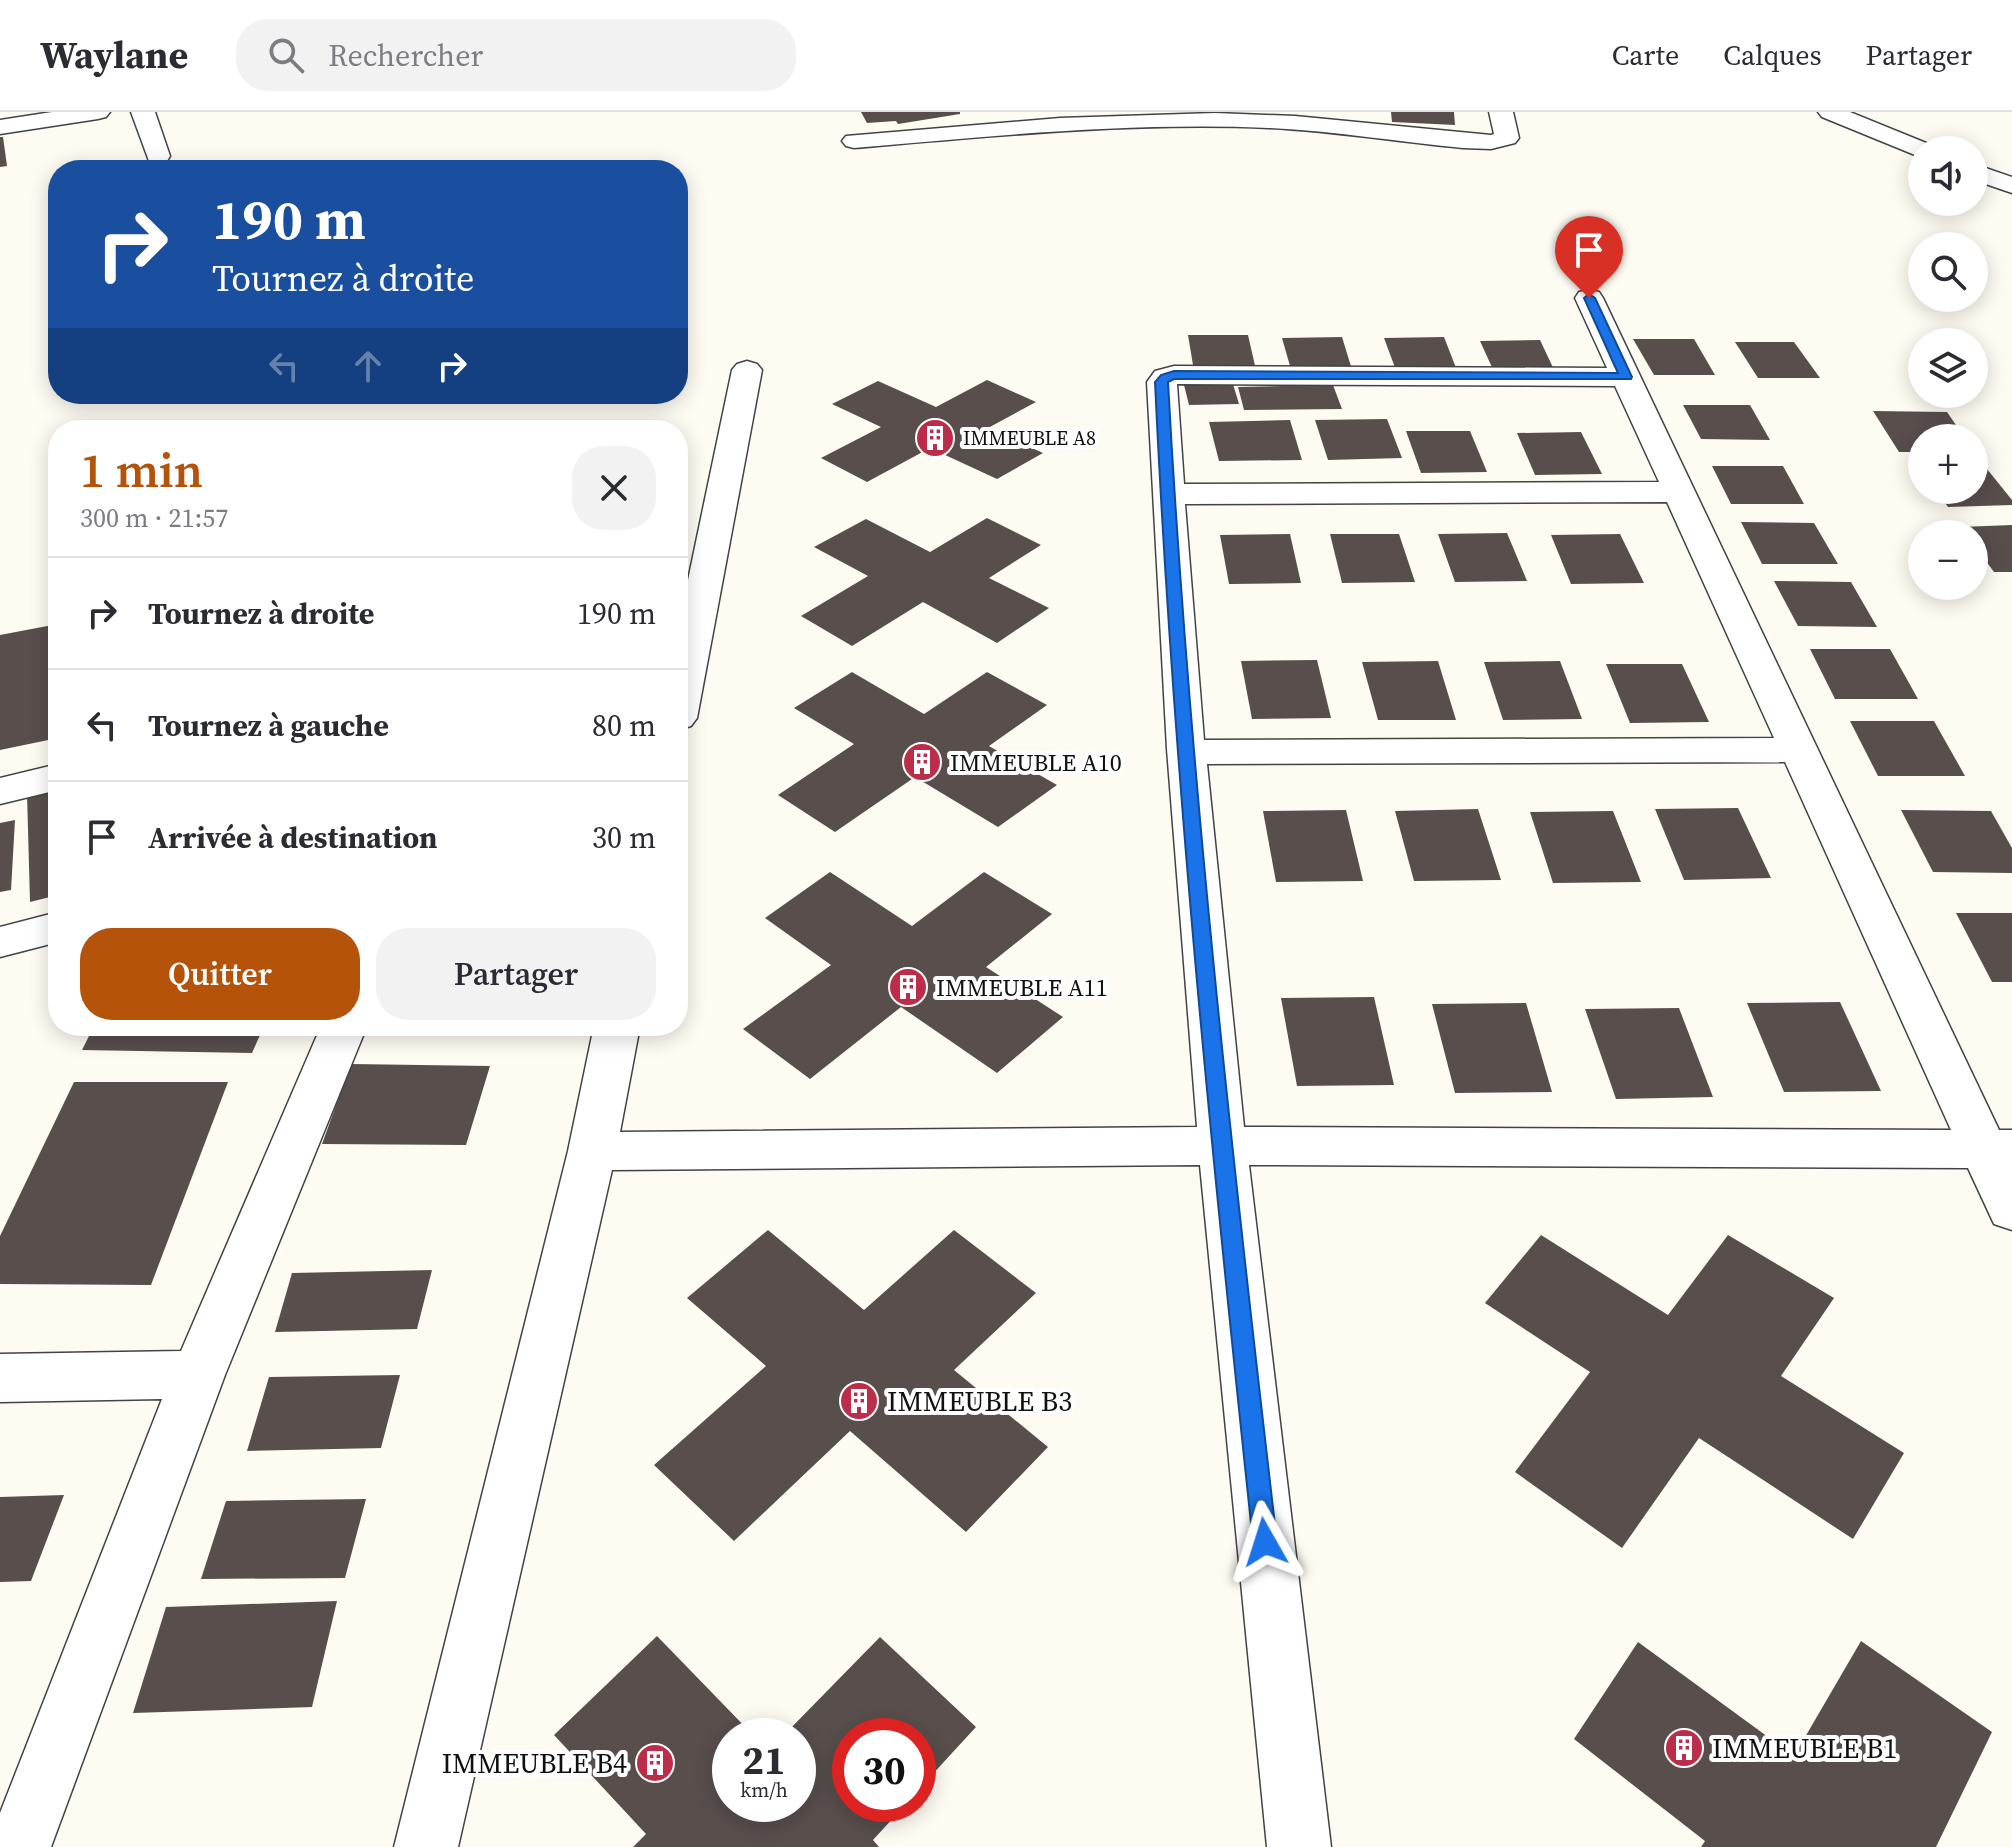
<!DOCTYPE html>
<html lang="fr">
<meta charset="utf-8">
<style>
:root{--surface:#fff;--page:#f2f2f3;--text:#2b2b33;--muted:#7c7c81;--line:#e1e1e2;--accent:#b45309}
body{margin:0;font-family:"Source Serif 4",serif;background:var(--page);color:var(--text);height:100vh;display:flex;flex-direction:column;font-size:30px;white-space:nowrap}
*{box-sizing:border-box;margin:0}
p{font-size:26px;color:var(--muted)}
.icon{flex:none;width:44px;height:44px;fill:none;stroke:currentColor;stroke-width:2;stroke-linecap:round;stroke-linejoin:round}
.map{position:relative;flex:1;overflow:hidden}
.panel{position:absolute;left:48px;top:308px;width:640px;height:616px;display:flex;flex-direction:column;background:var(--surface);border-radius:32px;box-shadow:0 4px 20px #0003}
.panel>*{flex:none}
.hud{position:absolute;left:48px;top:48px;width:640px;height:244px;border-radius:32px;box-shadow:0 4px 20px #0003;background:#1a4fa0;color:#fff;overflow:hidden}
.controls{position:absolute;left:1908px;top:24px;display:grid;gap:16px}
.controls a{display:grid;place-items:center;width:80px;height:80px;border-radius:50%;background:var(--surface);box-shadow:0 4px 20px #0003;font-size:40px}
.speed{position:absolute;left:712px;top:1606px;display:flex;gap:16px;font-size:40px;font-weight:700;text-align:center}
.speed>*{display:grid;place-content:center;width:104px;height:104px;border-radius:50%;background:var(--surface);box-shadow:0 4px 20px #0003;line-height:1}
.speed small{font-size:20px;font-weight:400}
.speed .limit{border:12px solid #d22;background:#fff;color:#111}
.pin{position:absolute;display:grid;place-items:center;width:68px;height:68px;color:#fff;margin:-82px -34px;border-radius:50% 50% 50% 0;rotate:-45deg;box-shadow:0 0 8px #0007}
.pin .icon{rotate:45deg}
.me{position:absolute;width:88px;margin:-44px;rotate:354deg;stroke-linejoin:round;filter:drop-shadow(0 0 6px #0008)}
.turn{display:flex;align-items:center;gap:28px;height:168px;padding:0 32px;font-size:36px}
.turn .icon{width:104px;height:104px;stroke-width:2.5}
.turn b{display:block;font-size:56px;line-height:68px}
.lanes{display:flex;align-items:center;height:76px;padding:0 32px;background:#0003;justify-content:center;gap:40px;direction:ltr}
.lanes .off{opacity:.35}
.round{display:grid;place-items:center;flex:none;width:84px;height:84px;border-radius:32px;background:var(--page)}
.headline{display:flex;align-items:center;justify-content:space-between;height:136px;padding:0 32px}
h1{font-size:48px;font-weight:600;line-height:60px;color:var(--accent)}
.button{display:flex;gap:16px;margin-top:auto;padding:16px 32px}
.button a{flex:1;height:92px;border-radius:32px;background:var(--accent);color:#fff;font-size:32px;font-weight:600;line-height:92px;text-align:center}
.button a+a{background:var(--page);color:var(--text)}
ul{padding:0;list-style:none}
li{display:flex;align-items:center;gap:24px;height:112px;padding:0 32px;border-top:2px solid var(--line)}
li div{flex:1}
li b{display:block;font-size:30px}
li em{font-style:normal}
header{display:flex;align-items:center;gap:48px;box-sizing:border-box;height:112px;padding:0 40px;background:var(--surface);border-bottom:2px solid var(--line)}
header strong{font-size:38px}
nav{display:flex;gap:44px;margin-inline-start:auto;font-size:28px}
.search{width:560px;height:72px;background:var(--page);display:flex;align-items:center;gap:20px;box-sizing:border-box;padding:0 28px;border-radius:32px;color:var(--muted);font-size:30px}
.map>svg:first-child{display:block}
.building{fill:#584f4d}
.lines{fill:none;stroke-linecap:round;stroke-linejoin:round}
.minor-casing{stroke:#434343;stroke-width:3}
.minor{fill:#fff;fill-rule:evenodd}
.route{fill:#1a73e8;stroke:#114b97;stroke-width:2}
.labels{text-anchor:middle;dominant-baseline:central;stroke-width:8;stroke-linejoin:round;paint-order:stroke}
.far-poi-label{font-size:20px;fill:#101010;stroke:#fff;text-anchor:start}
.poi-label{font-size:24px;fill:#101010;stroke:#fff;text-anchor:start}
.near-poi-label{font-size:28px;fill:#101010;stroke:#fff;text-anchor:start}
</style>
<header>
<strong>Waylane</strong>
<div class="search"><svg class="icon" aria-label="search" viewBox="0 0 24 24"><circle cx="10" cy="10" r="6"/><path d="M15 15l6 6"/></svg>Rechercher</div>
<nav><a>Carte</a><a>Calques</a><a>Partager</a></nav>
</header>
<div class="map">
<svg width="2012" height="1735" viewBox="0 0 2012 1735">
<rect width="100%" height="100%" fill="#fefbf3"/>
<g class="building">
<path d="M861 0H960V2L898 12 896 9 867 11Z"/>
<path d="M1391 0H1454L1455 13 1392 10Z"/>
<path d="M0 25H3L7 54 0 55Z"/>
<path d="M1188 223H1248L1256 258 1194 259Z"/>
<path d="M1342 225 1353 261H1292L1282 226Z"/>
<path d="M1444 225 1458 261H1397L1384 226Z"/>
<path d="M1633 227H1694L1715 263H1654Z"/>
<path d="M1540 228 1557 264H1496L1480 229Z"/>
<path d="M1735 230H1794L1820 266H1758Z"/>
<path d="M987 268 1036 290 988 316 1043 341 997 367 930 336 867 370 821 346 881 315 832 292 878 269 936 295Z"/>
<path d="M1233 272 1239 292 1189 293 1184 273Z"/>
<path d="M1333 273 1342 297 1244 298 1238 275Z"/>
<path d="M1683 293H1750L1770 328 1701 327Z"/>
<path d="M1873 299 1947 300 1965 326H1922V340H1899Z"/>
<path d="M1387 307 1402 346 1328 348 1315 308Z"/>
<path d="M1290 308 1302 348 1219 349 1209 310Z"/>
<path d="M1406 319H1470L1487 360 1421 361Z"/>
<path d="M1581 320 1602 362 1535 363 1517 321Z"/>
<path d="M1974 352H1983L2012 388V393L1948 395 1936 378H1974Z"/>
<path d="M1712 354H1783L1804 392H1731Z"/>
<path d="M987 406 1041 433 989 466 1049 496 997 531 923 490 852 534 801 504 868 464 814 435 866 407 930 440Z"/>
<path d="M1741 410 1814 411 1838 452H1762Z"/>
<path d="M2012 413V460H1994L1974 433V422H1966L1960 415Z"/>
<path d="M1507 421 1527 469 1455 470 1438 422Z"/>
<path d="M1290 422 1301 471 1229 472 1220 423Z"/>
<path d="M1330 422H1399L1415 470 1342 471Z"/>
<path d="M1620 422 1644 471 1571 472 1551 423Z"/>
<path d="M1774 469 1851 470 1877 515 1798 514Z"/>
<path d="M58 512V626L0 638V523Z"/>
<path d="M1810 537H1890L1918 587H1835Z"/>
<path d="M1317 548 1331 606 1252 607 1241 549Z"/>
<path d="M1438 549 1456 608H1378L1362 550Z"/>
<path d="M1560 549 1582 607 1503 608 1484 550Z"/>
<path d="M1606 552H1682L1709 610 1630 611Z"/>
<path d="M852 560 924 602 987 560 1047 593 989 634 1057 673 998 715 915 665 835 720 778 683 854 632 794 596Z"/>
<path d="M1850 609H1934L1965 664H1878Z"/>
<path d="M58 675V783L30 790 27 682Z"/>
<path d="M1738 696 1771 766 1684 768 1655 697Z"/>
<path d="M1478 697 1501 768 1414 769 1395 699Z"/>
<path d="M1346 698 1363 769 1276 770 1263 699Z"/>
<path d="M1901 698 1991 699 2012 736V761L1933 760Z"/>
<path d="M1613 699 1641 770 1553 771 1530 700Z"/>
<path d="M15 708 11 778 0 780V711Z"/>
<path d="M830 760 912 814 984 760 1052 802 986 855 1063 905 997 961 901 895 810 967 743 917 831 853 765 806Z"/>
<path d="M1956 801H2012V870H1992Z"/>
<path d="M1374 885 1394 973 1297 974 1281 886Z"/>
<path d="M1840 890 1881 979 1784 980 1747 891Z"/>
<path d="M1526 891 1552 980 1455 981 1432 892Z"/>
<path d="M1679 896 1713 985 1616 987 1585 897Z"/>
<path d="M94 914H264L252 941 82 938Z"/>
<path d="M351 952 490 954 466 1033 322 1032Z"/>
<path d="M74 970H228L151 1173 0 1172V1124Z"/>
<path d="M768 1118 864 1198 954 1118 1036 1181 954 1258 1048 1335 966 1420 850 1319 734 1429 654 1353 766 1254 687 1186Z"/>
<path d="M1541 1123 1668 1203 1728 1123 1834 1186 1781 1264 1904 1341 1853 1427 1699 1326 1622 1436 1515 1360 1590 1260 1485 1191Z"/>
<path d="M432 1158 417 1217 275 1220 292 1161Z"/>
<path d="M400 1263 381 1336 247 1339 269 1265Z"/>
<path d="M64 1383 31 1469 0 1470V1385Z"/>
<path d="M366 1387 345 1466 201 1467 226 1389Z"/>
<path d="M337 1489 312 1595 133 1601 166 1495Z"/>
<path d="M657 1524 754 1624H730V1692H798V1624H783L880 1525 976 1615 918 1678V1624H850V1692H906L873 1728 879 1735H633L646 1722 554 1623Z"/>
<path d="M1861 1529 1992 1620 1936 1735H1701L1705 1729 1574 1627 1638 1530 1794 1644Z"/>
</g>
<g class="lines">
<defs>
<g id="minor">
<path d="M52 0H110L106 5 98 7 0 22V8Z"/>
<path d="M131 0H155L170 44 167 49H149Z"/>
<path d="M1489 0H1513L1519 26 1515 31 1491 37 1463 36C1398 30 1334 19 1269 16 1130 10 992 24 854 36L846 34 842 29 846 24 1060 6 1215 1 1295 4 1491 23 1494 22Z"/>
<path d="M1818 0H1850L1931 33 1935 38H1922V45L1915 43 1822 5Z"/>
<path d="M1974 52 2012 65V81L1974 68Z"/>
<path d="M1589 178 1599 180 1603 186 1999 1018H2012V1118L1994 1112 1968 1056 1249 1053 1331 1735H1267L1200 1053 612 1058 458 1735H394L568 1039 594 914H640L620 1020 1197 1015 1167 637 1147 270 1155 259 1174 254 1607 256 1575 186 1579 180ZM1177 272 1615 274 1659 370 1184 372ZM1667 390 1774 626 1204 628 1185 392ZM1785 650 1951 1018 1244 1015 1207 652Z"/>
<path d="M747 249 757 252 762 258 697 606 691 614 678 618V516L732 258 737 252Z"/>
<path d="M58 652V678L0 692V666Z"/>
<path d="M58 800V830L0 845V815Z"/>
<path d="M321 914H367L225 1263 51 1735H0V1701L162 1287 0 1290V1242L181 1239Z"/>
</g>
</defs>
<use href="#minor" class="minor-casing"/>
<use href="#minor" class="minor"/>
</g>
<path class="route" d="M1589 182 1595 186 1632 265 1631 267H1174L1168 270C1189 658 1232 1045 1277 1430L1274 1438 1265 1442 1257 1438 1253 1430C1212 1045 1173 658 1155 270L1161 263 1174 259 1618 261 1584 186Z"/>
<defs>
<symbol id="building-disc" viewBox="-11 -11 22 22"><circle r="9.5" fill="#bb2d49" stroke="#fff"/><path d="M-4-6H4V6H1V3H-1V6H-4ZM-2.5-4.3h1.7v1.8h-1.7ZM.8-4.3h1.7v1.8H.8ZM-2.5-1h1.7V.8h-1.7ZM.8-1h1.7V.8H.8Z" fill="#fff"/></symbol>
</defs>
<g fill-rule="evenodd">
<use href="#building-disc" x="913" y="304" width="44" height="44"/>
<use href="#building-disc" x="900" y="628" width="44" height="44"/>
<use href="#building-disc" x="886" y="853" width="44" height="44"/>
<use href="#building-disc" x="837" y="1267" width="44" height="44"/>
<use href="#building-disc" x="1662" y="1614" width="44" height="44"/>
<use href="#building-disc" x="633" y="1629" width="44" height="44"/>
</g>
<g class="labels">
<g class="far-poi-label">
<text x="963" y="326">IMMEUBLE A8</text>
</g>
<g class="poi-label">
<text x="950" y="650">IMMEUBLE A10</text>
<text x="936" y="875">IMMEUBLE A11</text>
</g>
<g class="near-poi-label">
<text x="887" y="1289">IMMEUBLE B3</text>
<text x="1712" y="1636">IMMEUBLE B1</text>
<text x="627" y="1651" text-anchor="end">IMMEUBLE B4</text>
</g>
</g>
</svg>
<div class="controls">
<a><svg class="icon" aria-label="sound" viewBox="0 0 24 24"><path d="M4 9h4l5-4v14l-5-4H4zM17 9q2 3 0 6"/></svg></a>
<a><svg class="icon" aria-label="search" viewBox="0 0 24 24"><circle cx="10" cy="10" r="6"/><path d="M15 15l6 6"/></svg></a>
<a><svg class="icon" aria-label="layers" viewBox="0 0 24 24"><path d="M12 4l9 5-9 5-9-5zM3 14l9 5 9-5"/></svg></a>
<a>+</a>
<a>−</a>
</div>
<div class="speed"><div>21<small>km/h</small></div><div class="limit">30</div></div>
<div class="pin" style="left:1589px;top:186px;background:#d93025"><svg class="icon" aria-label="arrive" viewBox="0 0 24 24"><path d="M6 21V4h12l-3 4 3 4H6"/></svg></div>
<svg class="me" style="left:1265px;top:1430px" viewBox="-20 -20 40 40"><path d="M0-17L14 15 0 8-14 15z" fill="#1a73e8" stroke="#fff" stroke-width="4"/></svg>
<div class="hud">
<div class="turn"><svg class="icon" aria-label="right" viewBox="0 0 24 24"><path d="M7 20v-9h11M14 6l5 5-5 5"/></svg><div><b>190 m</b>Tournez à droite</div></div>
<div class="lanes"><svg class="icon off" aria-label="left" viewBox="0 0 24 24"><path d="M17 20v-9H6M10 6l-5 5 5 5"/></svg><svg class="icon off" aria-label="ahead" viewBox="0 0 24 24"><path d="M12 20V5M6 11l6-6 6 6"/></svg><svg class="icon" aria-label="right" viewBox="0 0 24 24"><path d="M7 20v-9h11M14 6l5 5-5 5"/></svg></div>
</div>
<section class="panel">
<div class="headline"><div><h1>1 min</h1><p>300 m · 21:57</p></div><a class="round"><svg class="icon" aria-label="close" viewBox="0 0 24 24"><path d="M6 6l12 12M18 6L6 18"/></svg></a></div>
<ul>
<li><svg class="icon" aria-label="right" viewBox="0 0 24 24"><path d="M7 20v-9h11M14 6l5 5-5 5"/></svg><div><b>Tournez à droite</b></div><em>190 m</em></li>
<li><svg class="icon" aria-label="left" viewBox="0 0 24 24"><path d="M17 20v-9H6M10 6l-5 5 5 5"/></svg><div><b>Tournez à gauche</b></div><em>80 m</em></li>
<li><svg class="icon" aria-label="arrive" viewBox="0 0 24 24"><path d="M6 21V4h12l-3 4 3 4H6"/></svg><div><b>Arrivée à destination</b></div><em>30 m</em></li>
</ul>
<div class="button"><a>Quitter</a><a>Partager</a></div>
</section>
</div>
